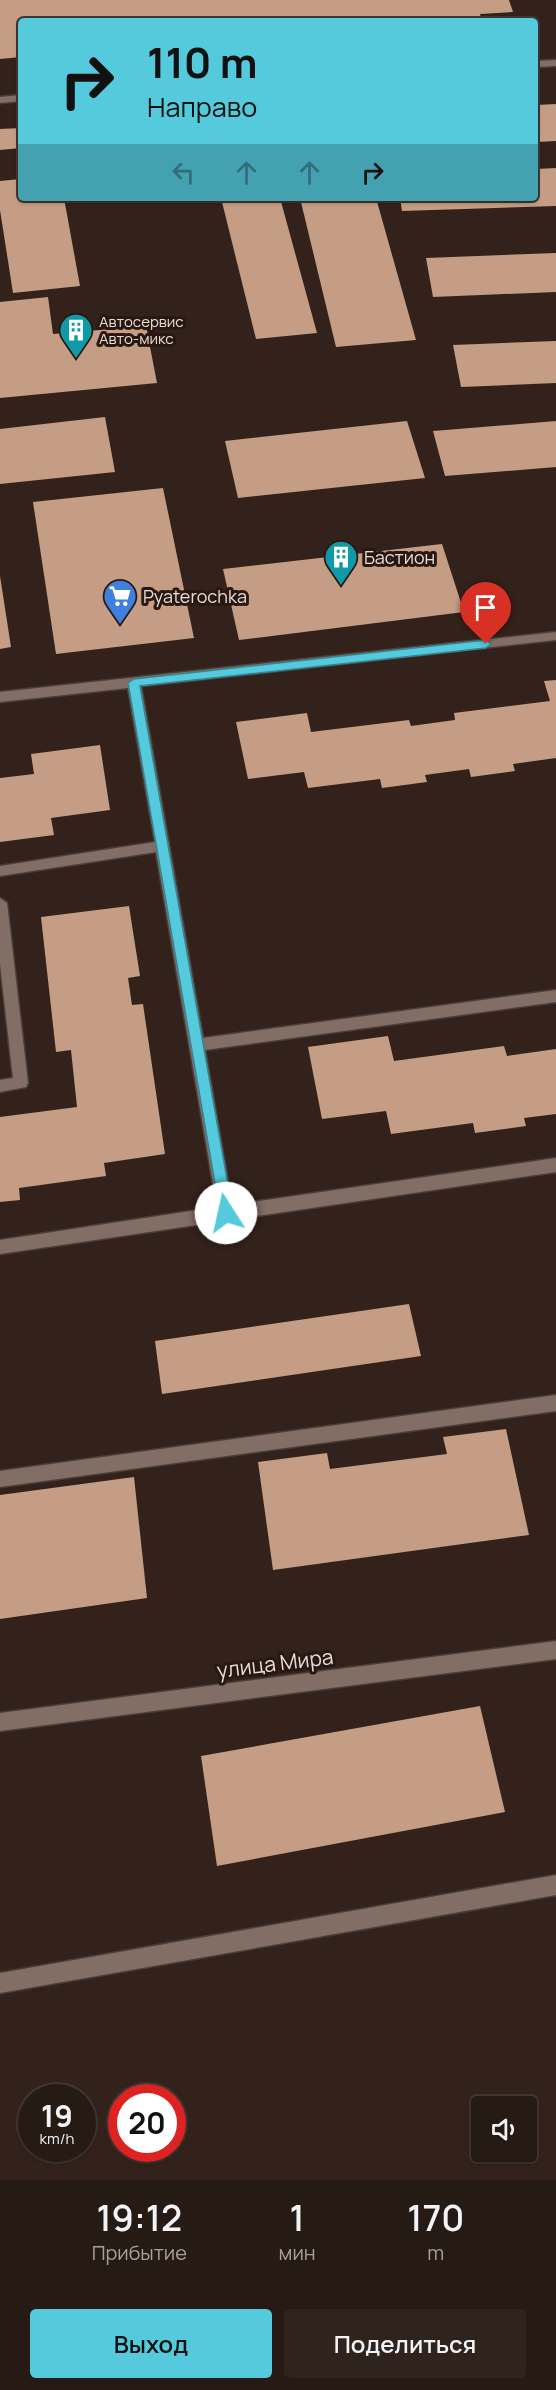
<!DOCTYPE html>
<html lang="ru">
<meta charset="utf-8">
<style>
:root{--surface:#261a14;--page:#2e231d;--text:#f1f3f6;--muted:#a4a1a0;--line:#423834;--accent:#54cadc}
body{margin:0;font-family:Manrope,sans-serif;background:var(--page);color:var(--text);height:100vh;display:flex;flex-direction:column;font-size:22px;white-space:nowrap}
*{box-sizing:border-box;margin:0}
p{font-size:20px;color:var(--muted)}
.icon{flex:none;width:33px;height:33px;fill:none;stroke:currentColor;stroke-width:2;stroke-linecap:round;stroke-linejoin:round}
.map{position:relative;height:2180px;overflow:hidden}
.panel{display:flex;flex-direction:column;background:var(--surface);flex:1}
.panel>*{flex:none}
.hud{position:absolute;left:18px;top:18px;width:520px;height:183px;border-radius:6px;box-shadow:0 2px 4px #0004,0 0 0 2px var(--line);background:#54cadc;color:#111;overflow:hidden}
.controls{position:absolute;left:471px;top:2096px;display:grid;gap:12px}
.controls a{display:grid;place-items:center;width:66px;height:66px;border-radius:6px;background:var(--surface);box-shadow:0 2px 4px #0004,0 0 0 2px var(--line);font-size:30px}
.speed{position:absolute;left:18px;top:2084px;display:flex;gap:12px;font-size:30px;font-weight:700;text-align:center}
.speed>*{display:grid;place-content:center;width:78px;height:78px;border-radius:50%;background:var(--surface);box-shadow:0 2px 4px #0004,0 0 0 2px var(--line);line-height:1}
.speed small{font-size:15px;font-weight:400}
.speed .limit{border:9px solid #d22;background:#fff;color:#111}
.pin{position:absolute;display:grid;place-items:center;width:51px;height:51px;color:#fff;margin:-62px -26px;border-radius:50% 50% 50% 0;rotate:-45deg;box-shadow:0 0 6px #0007}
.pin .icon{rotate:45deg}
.me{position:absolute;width:66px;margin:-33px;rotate:350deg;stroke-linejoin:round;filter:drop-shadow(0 0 4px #0008)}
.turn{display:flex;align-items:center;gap:21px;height:126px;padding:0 30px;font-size:27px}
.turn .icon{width:78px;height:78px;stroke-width:2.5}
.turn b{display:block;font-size:42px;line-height:51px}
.lanes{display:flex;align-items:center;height:57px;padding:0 30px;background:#0003;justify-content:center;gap:30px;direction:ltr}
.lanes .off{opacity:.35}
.eta{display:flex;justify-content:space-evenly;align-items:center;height:102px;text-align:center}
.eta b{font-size:36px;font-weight:600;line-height:42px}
.primary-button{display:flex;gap:12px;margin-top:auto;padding:12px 30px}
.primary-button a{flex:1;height:69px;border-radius:6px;background:var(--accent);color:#111;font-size:24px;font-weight:600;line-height:69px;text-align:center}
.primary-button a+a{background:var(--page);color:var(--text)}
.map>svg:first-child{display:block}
.building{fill:#c49d84}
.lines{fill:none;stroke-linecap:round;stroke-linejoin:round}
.minor-casing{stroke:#4b3d38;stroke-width:3}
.minor{fill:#836e66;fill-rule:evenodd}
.route{fill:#54cadc;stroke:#37838f;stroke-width:1.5}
.labels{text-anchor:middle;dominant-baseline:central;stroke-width:6;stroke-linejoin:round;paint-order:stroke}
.far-poi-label{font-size:15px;fill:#e8dcd7;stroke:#291812;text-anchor:start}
.poi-label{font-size:18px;fill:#e8dcd7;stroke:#291812;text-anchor:start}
.near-street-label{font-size:21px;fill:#e8dcd7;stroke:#291812}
</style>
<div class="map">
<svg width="556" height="2180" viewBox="0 0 556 2180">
<rect width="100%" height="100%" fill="#33221b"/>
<g class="building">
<path d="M0 0H509L513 12 480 14 482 21H21V57L0 59Z"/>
<path d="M556 104V141L536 142V105Z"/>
<path d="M21 128V148L0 150V129Z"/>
<path d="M556 168V206L402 211 400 198H536V169Z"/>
<path d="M21 179V198H64L80 286 13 293 0 210V181Z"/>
<path d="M221 198H280L317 333 256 339Z"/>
<path d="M300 198H376L416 340 336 347Z"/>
<path d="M556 253V292L433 297 426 258Z"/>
<path d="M48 297 53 334 146 326 157 383 0 398V302Z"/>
<path d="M556 341V383L461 387 453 345Z"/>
<path d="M105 417 115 472 0 484V429Z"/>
<path d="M407 421 425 478 238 498 225 441Z"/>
<path d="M556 421V467L445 476 433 431Z"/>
<path d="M163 488 194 638 56 654 33 502Z"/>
<path d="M442 544 464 612 239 640 223 569Z"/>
<path d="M0 576 11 647 0 649Z"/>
<path d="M556 680V758L513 764 515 771 471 777 469 769 425 775 427 782 382 788 380 779 308 788 304 772 248 779 236 722 307 713 311 732 409 720 411 726 455 720 454 713 550 701 544 681Z"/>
<path d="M100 745 110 810 51 818 54 835 0 842V778L34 774 31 754Z"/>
<path d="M129 906 140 976 128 978 132 1005 143 1004 165 1154 104 1163 106 1176 19 1188 20 1200 0 1202V1117L77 1107 71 1050 56 1052 41 917Z"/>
<path d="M388 1036 394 1061 504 1046 507 1056 556 1049V1114L524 1118 526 1126 475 1133 473 1123 391 1134 386 1111 322 1119 308 1047Z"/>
<path d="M409 1304 421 1356 162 1394 155 1341Z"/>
<path d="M506 1429 529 1535 273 1570 258 1462 327 1453 330 1469 447 1454 443 1437Z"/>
<path d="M134 1477 147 1598 0 1619V1495Z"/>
<path d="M480 1706 505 1812 217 1866 201 1756Z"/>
</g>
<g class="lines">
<defs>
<g id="minor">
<path d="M556 60V66L536 67V61Z"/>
<path d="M21 95V101L0 103V97Z"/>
<path d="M556 632V640L141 686 203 1038 556 990V1002L205 1050 232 1205 556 1158V1172L0 1254V1240L217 1207 156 852 0 876V866L155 842 128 688 0 702V692Z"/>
<path d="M0 898 7 903 28 1083 26 1087 0 1092V1080L13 1078 0 964Z"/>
<path d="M556 1395V1411L0 1487V1471Z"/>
<path d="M556 1641V1659L0 1731V1713Z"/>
<path d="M556 1875V1895L0 1993V1973Z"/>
</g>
</defs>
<use href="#minor" class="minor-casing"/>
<use href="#minor" class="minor"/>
</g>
<path class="route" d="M486 640 491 644 486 648 140 686 233 1213 231 1218 226 1219 221 1218 128 683 134 679Z"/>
<defs>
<symbol id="building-pin" viewBox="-11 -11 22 30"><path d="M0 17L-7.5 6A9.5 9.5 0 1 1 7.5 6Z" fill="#0f9aa8" stroke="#291812"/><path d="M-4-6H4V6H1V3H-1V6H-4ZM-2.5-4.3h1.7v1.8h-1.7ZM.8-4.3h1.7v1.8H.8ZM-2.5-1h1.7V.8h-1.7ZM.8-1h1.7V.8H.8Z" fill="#fff"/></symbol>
<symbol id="supermarket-pin" viewBox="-11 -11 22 30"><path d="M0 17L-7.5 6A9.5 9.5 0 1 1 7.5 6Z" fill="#3f7fe0" stroke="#291812"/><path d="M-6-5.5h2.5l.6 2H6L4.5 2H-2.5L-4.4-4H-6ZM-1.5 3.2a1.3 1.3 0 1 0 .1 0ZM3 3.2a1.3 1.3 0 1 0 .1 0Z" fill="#fff"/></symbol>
</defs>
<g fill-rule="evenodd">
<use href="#building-pin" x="57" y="311" width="38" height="52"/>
<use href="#building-pin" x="322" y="538" width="38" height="52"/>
<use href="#supermarket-pin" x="101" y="577" width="38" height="52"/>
</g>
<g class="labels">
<g class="far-poi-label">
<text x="99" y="321">Автосервис<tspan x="99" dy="17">Авто-микс</tspan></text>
</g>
<g class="poi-label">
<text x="364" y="557">Бастион</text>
<text x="143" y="596">Pyaterochka</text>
</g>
<g class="near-street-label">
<text transform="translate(275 1663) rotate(-7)">улица Мира</text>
</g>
</g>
</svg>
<div class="controls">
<a><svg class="icon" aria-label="sound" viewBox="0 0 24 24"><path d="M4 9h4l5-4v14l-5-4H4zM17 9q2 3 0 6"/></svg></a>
</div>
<div class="speed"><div>19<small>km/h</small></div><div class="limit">20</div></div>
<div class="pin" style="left:486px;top:644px;background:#d93025"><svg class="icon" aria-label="arrive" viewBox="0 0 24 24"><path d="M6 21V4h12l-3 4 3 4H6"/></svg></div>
<svg class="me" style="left:226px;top:1213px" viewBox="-20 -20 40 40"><circle r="19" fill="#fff"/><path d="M0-13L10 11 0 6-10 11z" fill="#54cadc"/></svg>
<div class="hud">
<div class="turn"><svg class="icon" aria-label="right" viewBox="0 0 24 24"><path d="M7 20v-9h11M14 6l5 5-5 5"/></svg><div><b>110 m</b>Направо</div></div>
<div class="lanes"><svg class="icon off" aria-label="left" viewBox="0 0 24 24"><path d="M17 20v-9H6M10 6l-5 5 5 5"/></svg><svg class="icon off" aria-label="ahead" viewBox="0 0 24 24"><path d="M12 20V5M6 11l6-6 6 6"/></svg><svg class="icon off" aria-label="ahead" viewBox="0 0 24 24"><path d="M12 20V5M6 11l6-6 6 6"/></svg><svg class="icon" aria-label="right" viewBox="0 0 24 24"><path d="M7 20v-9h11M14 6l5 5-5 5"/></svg></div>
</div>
</div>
<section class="panel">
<div class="eta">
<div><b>19:12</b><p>Прибытие</p></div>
<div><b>1</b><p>мин</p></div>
<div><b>170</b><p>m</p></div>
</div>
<div class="primary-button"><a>Выход</a><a>Поделиться</a></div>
</section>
